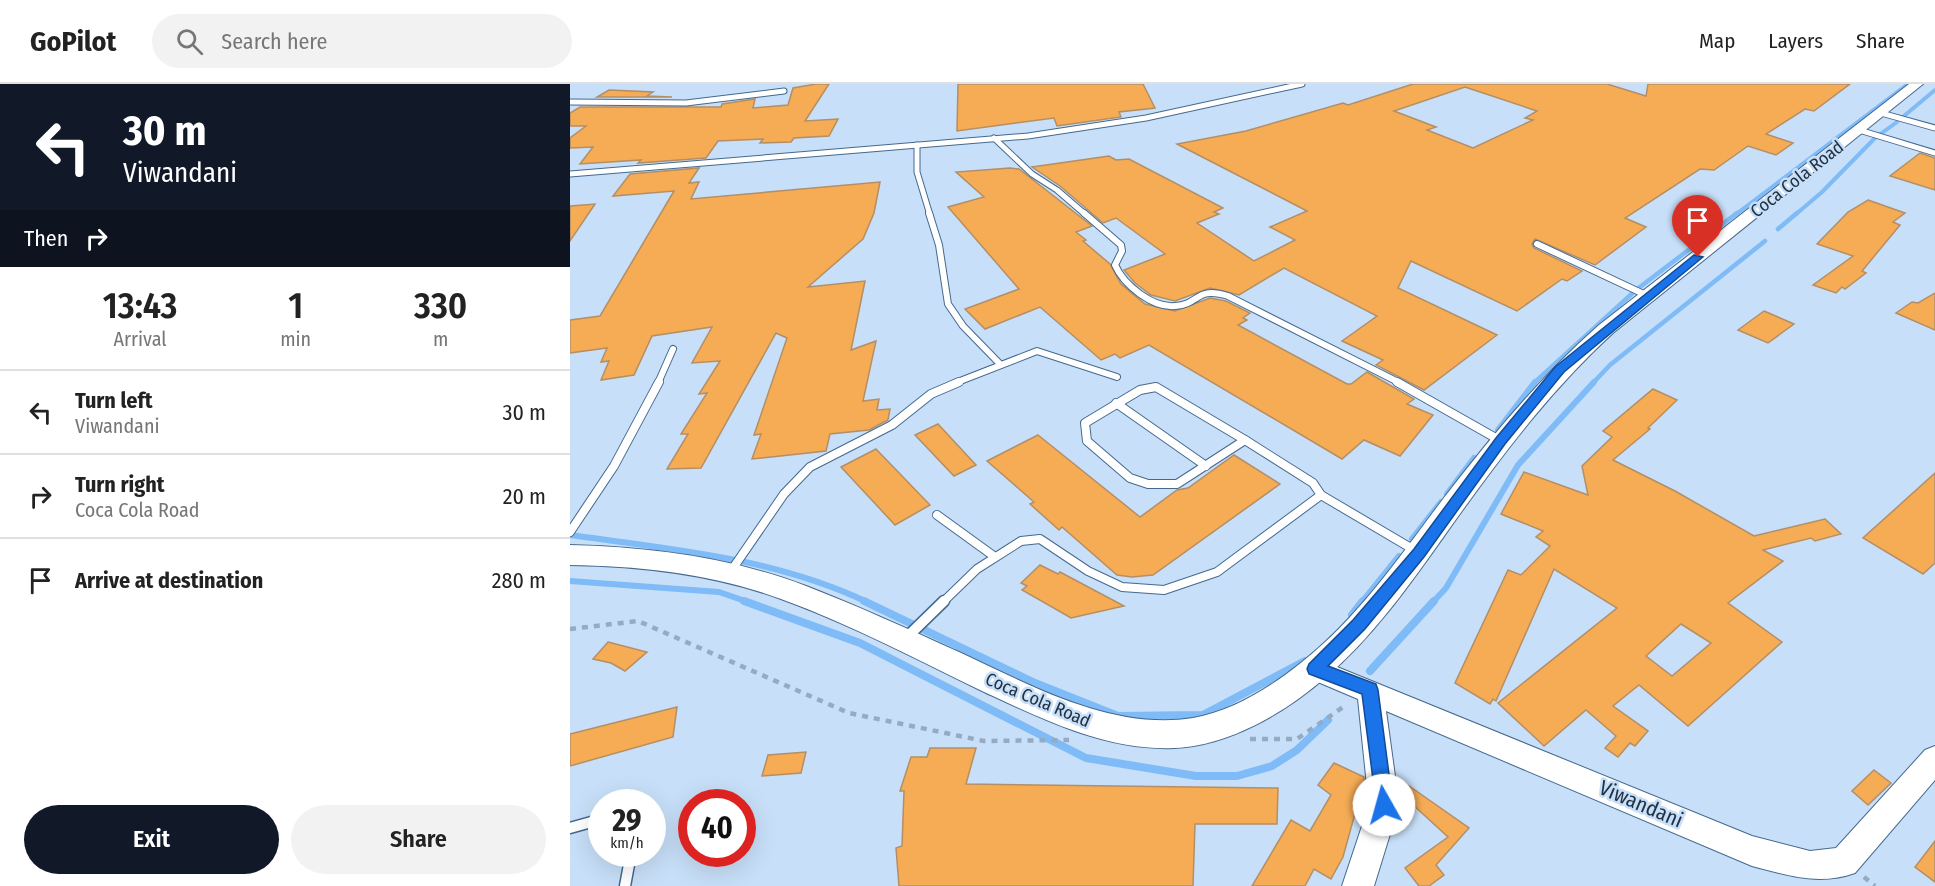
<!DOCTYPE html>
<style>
:root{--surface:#fff;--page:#f2f2f2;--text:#222;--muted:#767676;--line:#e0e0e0;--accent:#111827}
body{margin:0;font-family:"Fira Sans Condensed",sans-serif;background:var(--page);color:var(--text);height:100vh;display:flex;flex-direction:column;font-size:22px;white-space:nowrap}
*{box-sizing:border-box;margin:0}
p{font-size:20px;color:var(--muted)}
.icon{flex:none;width:33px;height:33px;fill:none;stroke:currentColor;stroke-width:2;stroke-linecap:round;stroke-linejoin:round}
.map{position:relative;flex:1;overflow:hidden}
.panel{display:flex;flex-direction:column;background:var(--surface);width:570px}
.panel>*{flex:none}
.top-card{background:#111827;color:#fff;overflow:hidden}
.speed{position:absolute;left:18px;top:705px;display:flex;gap:12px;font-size:30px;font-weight:700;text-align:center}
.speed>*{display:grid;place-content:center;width:78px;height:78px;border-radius:50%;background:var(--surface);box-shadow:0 6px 24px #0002;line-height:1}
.speed small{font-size:15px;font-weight:400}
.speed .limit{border:9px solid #d22;background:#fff;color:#111}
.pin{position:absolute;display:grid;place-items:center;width:51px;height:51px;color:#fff;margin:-62px -26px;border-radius:50% 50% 50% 0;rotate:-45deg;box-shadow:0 0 6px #0007}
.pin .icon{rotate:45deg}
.me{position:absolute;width:66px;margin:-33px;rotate:353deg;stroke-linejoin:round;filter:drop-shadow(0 0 4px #0008)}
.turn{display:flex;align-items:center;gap:21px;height:126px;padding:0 24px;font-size:27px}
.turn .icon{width:78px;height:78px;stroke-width:2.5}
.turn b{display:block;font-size:42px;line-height:51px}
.then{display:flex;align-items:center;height:57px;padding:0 24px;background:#0003;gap:12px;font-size:22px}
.eta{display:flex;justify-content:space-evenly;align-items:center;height:102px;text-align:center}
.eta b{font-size:36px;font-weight:600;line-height:42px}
.primary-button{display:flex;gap:12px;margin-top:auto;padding:12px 24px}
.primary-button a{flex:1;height:69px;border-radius:36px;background:var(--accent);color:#fff;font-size:24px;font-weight:600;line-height:69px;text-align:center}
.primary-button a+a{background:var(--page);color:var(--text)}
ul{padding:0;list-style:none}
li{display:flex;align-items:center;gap:18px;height:84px;padding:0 24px;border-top:2px solid var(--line)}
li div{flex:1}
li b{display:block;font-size:22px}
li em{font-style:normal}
header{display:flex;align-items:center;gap:36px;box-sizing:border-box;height:84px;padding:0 30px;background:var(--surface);border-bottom:2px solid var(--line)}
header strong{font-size:28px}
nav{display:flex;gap:33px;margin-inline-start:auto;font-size:21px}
.search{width:420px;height:54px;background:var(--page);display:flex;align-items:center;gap:15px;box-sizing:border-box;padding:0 21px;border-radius:33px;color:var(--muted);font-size:22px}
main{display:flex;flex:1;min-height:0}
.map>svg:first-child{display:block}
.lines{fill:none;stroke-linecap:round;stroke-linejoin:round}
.stream-far3{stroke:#7ebbf7;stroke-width:4}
.stream-far2{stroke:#7ebbf7;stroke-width:4.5}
.stream-far1{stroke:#7ebbf7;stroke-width:6}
.stream{stroke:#7ebbf7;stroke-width:8}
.building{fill:#f5ac55;stroke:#b48e65;stroke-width:1.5;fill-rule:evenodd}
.service-far3-casing{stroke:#44698e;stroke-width:7}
.service-far2-casing{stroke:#44698e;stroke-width:8}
.service-far1-casing{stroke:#44698e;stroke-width:10}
.service-casing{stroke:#44698e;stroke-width:13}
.tertiary-casing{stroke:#44698e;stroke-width:2}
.secondary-casing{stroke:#44698e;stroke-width:2}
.path{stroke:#95abc1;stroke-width:4.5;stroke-dasharray:6 6;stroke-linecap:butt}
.service-far3{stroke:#fff;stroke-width:5}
.service-far2{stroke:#fff;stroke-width:6}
.service-far1{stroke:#fff;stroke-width:8}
.service{stroke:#fff;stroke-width:10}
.tertiary{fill:#fff;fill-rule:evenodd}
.secondary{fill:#fff;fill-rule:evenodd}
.route{fill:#1a73e8;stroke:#114b97;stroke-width:1.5}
.labels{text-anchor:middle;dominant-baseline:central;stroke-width:5;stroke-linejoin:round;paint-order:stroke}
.street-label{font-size:18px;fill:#223242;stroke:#c7dff8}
.near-street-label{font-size:21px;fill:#223242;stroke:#c7dff8}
</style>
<header>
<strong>GoPilot</strong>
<div class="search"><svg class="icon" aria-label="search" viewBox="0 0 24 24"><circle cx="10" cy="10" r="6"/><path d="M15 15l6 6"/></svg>Search here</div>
<nav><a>Map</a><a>Layers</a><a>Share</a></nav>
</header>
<main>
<section class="panel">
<div class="top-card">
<div class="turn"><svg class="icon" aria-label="left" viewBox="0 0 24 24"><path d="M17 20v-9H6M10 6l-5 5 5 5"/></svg><div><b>30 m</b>Viwandani</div></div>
<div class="then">Then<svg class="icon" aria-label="right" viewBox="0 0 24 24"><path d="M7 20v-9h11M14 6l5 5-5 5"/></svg></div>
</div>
<div class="eta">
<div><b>13:43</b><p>Arrival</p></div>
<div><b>1</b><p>min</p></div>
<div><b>330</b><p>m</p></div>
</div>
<ul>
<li><svg class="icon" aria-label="left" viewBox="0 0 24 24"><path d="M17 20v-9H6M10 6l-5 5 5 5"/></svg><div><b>Turn left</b><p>Viwandani</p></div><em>30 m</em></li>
<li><svg class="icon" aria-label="right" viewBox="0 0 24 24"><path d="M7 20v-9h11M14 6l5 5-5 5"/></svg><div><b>Turn right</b><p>Coca Cola Road</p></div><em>20 m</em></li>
<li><svg class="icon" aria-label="arrive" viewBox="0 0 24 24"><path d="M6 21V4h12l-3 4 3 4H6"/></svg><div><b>Arrive at destination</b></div><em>280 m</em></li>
</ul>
<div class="primary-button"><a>Exit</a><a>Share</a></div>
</section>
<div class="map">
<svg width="1365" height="802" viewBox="0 0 1365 802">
<rect width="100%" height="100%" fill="#c7dff8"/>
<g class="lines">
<g class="stream-far3">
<path d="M1334 32 1365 6"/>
<path d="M1309 51 1327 38"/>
<path d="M1165 131 1338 0"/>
<path d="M1225 131 1252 108 1306 53"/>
</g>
<g class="stream-far2">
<path d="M1208 145 1227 129"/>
<path d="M964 299 1066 206 1167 129"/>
<path d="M1023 299 1040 281 1195 157"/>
</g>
<g class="stream-far1">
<path d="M928 346 965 298"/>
<path d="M877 410 904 374"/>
<path d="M0 451C101 465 204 474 297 518"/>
<path d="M842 455 871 418"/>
<path d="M0 497 149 508 178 518"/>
<path d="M792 518 829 472"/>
<path d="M863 518 876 504 948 381 1024 298"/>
</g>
<g class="stream">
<path d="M174 517 290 559 516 674 626 692H667L702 682 727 666 758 636"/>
<path d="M294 517 465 599 548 632 633 631 735 577"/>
<path d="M782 531 793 517"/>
<path d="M800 587 864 517"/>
</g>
</g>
<g class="building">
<path d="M246 0H259L235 37 268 35 259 52 224 54 221 58 190 59 193 55 148 57 136 74 68 79 71 76 10 80 23 63 0 64V54L16 42H0V29L10 23H151L152 20 185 15 183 24 218 21 223 4Z"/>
<path d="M388 0H573L585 24 549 28 551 33 501 40 487 42 484 34 387 47Z"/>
<path d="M843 0H1037L1076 12 1078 0H1280L1244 27 1235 25 1196 50 1223 59 1206 71 1178 62 1144 86 1130 85 1055 134 1076 143 1025 181 965 155 962 160 964 164 1012 187 997 197 992 195 947 227 841 177 828 204 927 251 854 306 806 281 813 276 772 257 807 232 714 184 669 211 640 204 605 217 581 211 565 199 554 186 595 170 546 134 533 139 490 102 462 83 539 72 546 76 559 75 653 124 644 128 649 130 627 139 684 177 725 156 700 143 737 127 607 60 676 47 773 19 778 21ZM895 3 967 27 955 34 963 36 903 64 857 46 866 43 824 27Z"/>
<path d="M39 6 83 8 77 12 102 13H27Z"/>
<path d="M1350 69 1365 74V106L1320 92Z"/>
<path d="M129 84 119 99 129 98 121 115 310 98 304 129 293 155 238 203 295 197 281 266 306 257 293 317 309 315 307 326 320 325 318 336 299 346 260 350 256 367 182 375 191 350 184 351 217 254 206 249 131 384 97 385 118 350H111L137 309 129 310 150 277 122 279 142 243 82 252 64 291 31 296 39 277 31 278 37 264 0 269V236L30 232 104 107 43 112 60 90Z"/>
<path d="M440 84 449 85 522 142 506 148 516 156 513 157 540 180 551 200 575 220 605 227 640 214 656 217 680 229 673 234 677 236 668 241 777 300H781L797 288 844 315 837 320 863 331 830 372 794 356 772 375 579 261 550 274 545 270 531 276 470 223 415 245 395 225 449 205 378 123 414 113 386 88Z"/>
<path d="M1298 116 1335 129 1323 138 1330 141 1292 187 1296 189 1275 205 1272 203 1266 209 1243 201 1283 172 1247 160 1278 128Z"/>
<path d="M25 120 0 157V122Z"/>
<path d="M1365 209V246L1326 229 1342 218 1348 219Z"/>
<path d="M1194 227 1224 240 1198 259 1168 246Z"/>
<path d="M1083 305 1107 316 1078 344 1080 345 1043 376 1105 407 1184 452 1255 435 1271 450 1245 457 1241 454 1193 466 1213 477 1158 519 1212 558 1118 642 1069 601 1043 622 1078 647 1065 662 1060 659 1048 673 1035 664 1046 652 1016 626 974 662 928 619 1047 524 984 485 926 617 923 615 920 620 885 599 938 486 951 491 980 462 966 453 973 447 931 430 954 388 1018 411 1012 382 1042 353 1033 347ZM1111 540 1141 559 1102 592 1076 572Z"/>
<path d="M368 340 406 381 384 392 345 351Z"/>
<path d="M468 351 570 433 607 406 618 404 664 371 710 400 583 491 562 493 547 491 492 443 489 446 460 420 464 418 417 377Z"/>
<path d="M306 365 360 421 325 441 271 383Z"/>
<path d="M1365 389V479L1353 490 1293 454Z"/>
<path d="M470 481 488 490 490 488 554 522 501 534 452 506 457 502 451 499Z"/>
<path d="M38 558 77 568 55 587 41 579 23 575Z"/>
<path d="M107 623 103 653 0 682V650Z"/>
<path d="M360 664H406L396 700 708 704 707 740H625L623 802H329L326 764 332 762 334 707H330L341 673H357Z"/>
<path d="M236 668 231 689 192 692 198 671Z"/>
<path d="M764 679 794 693V697L773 773 761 795 744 785 735 802H682L721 736 740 747 761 711 748 701Z"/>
<path d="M1304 686 1321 699 1298 721 1282 707Z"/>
<path d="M832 697 899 744 866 781 874 791 859 802H849L835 784 878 753 830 709 829 701Z"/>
<path d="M1365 757V798L1345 783Z"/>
</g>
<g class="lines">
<defs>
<g id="service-far3">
<path d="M0 18 116 19 214 7"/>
<path d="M1311 29 1365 44"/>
<path d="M1289 46 1365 69"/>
<path d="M424 54 462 90 487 106 516 131"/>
<path d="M347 61V88L360 131"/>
<path d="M0 90 458 52 576 34 732 0"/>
</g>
<g id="service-far2">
<path d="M359 129 369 161 378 220 393 242 430 280"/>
<path d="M514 129 551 161 552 167 545 181C554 201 582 224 605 222 631 220 625 202 658 212L830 299"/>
<path d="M967 160 1078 212"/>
<path d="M88 299 103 265"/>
<path d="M385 299 467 267 547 293"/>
</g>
<g id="service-far1">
<path d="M827 298 931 357"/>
<path d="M586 303 675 356 607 400H578L560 394 517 357 515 339 570 306Z"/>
<path d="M546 319 636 382"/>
<path d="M675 356 743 399 751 411"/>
<path d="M367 431 425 473"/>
<path d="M0 448 44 382 89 298"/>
<path d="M161 487 214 410 240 383 322 341 361 310 389 298"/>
<path d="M373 518 407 485 451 457 470 455 518 487 552 503 594 506 647 488 751 411 846 467"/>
</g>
<g id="service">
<path d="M335 555 374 517"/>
<path d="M0 744 32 735"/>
<path d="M55 802 61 770"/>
</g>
<path id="tertiary" d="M745 574 1182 752 1240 767 1266 764 1355 666 1365 662V696L1285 789C1249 802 1217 791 1182 782L816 627 829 721 804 802H772L799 721 788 615 736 593 732 585 736 577Z"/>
<path id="secondary" d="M1339 0H1353L1043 249C985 302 938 363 892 427 851 484 810 547 756 593 716 628 659 662 604 664 536 667 472 635 412 607 346 575 280 540 211 515 143 490 72 482 0 481V461C81 463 160 473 236 502 288 522 338 545 389 568 460 601 542 647 623 634 663 627 701 603 732 578 788 534 831 471 873 415 921 353 970 293 1029 241Z"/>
</defs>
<use href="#service-far3" class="service-far3-casing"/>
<use href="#service-far2" class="service-far2-casing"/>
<use href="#service-far1" class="service-far1-casing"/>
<use href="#service" class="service-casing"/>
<use href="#tertiary" class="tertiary-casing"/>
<use href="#secondary" class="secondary-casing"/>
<g class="path">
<path d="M0 545 68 537 279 629 414 657 499 656"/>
<path d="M680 655H727L776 621"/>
<path d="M1294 793 1305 802"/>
</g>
<use href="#service-far3" class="service-far3"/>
<use href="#service-far2" class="service-far2"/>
<use href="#service-far1" class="service-far1"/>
<use href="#service" class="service"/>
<use href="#tertiary" class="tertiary"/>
<use href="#secondary" class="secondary"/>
</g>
<path class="route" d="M1124 171 1133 173 994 288 935 360 854 473 795 545 758 582 806 600 808 606 823 721 820 727 814 730 807 727 792 610 739 590 737 585 739 580 783 536 844 465 926 354 985 283Z"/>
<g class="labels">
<g class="street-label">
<text transform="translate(1227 95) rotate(-38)">Coca Cola Road</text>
<text transform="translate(468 616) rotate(23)">Coca Cola Road</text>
</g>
<g class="near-street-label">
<text transform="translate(1071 720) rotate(23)">Viwandani</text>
</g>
</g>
</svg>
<div class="speed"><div>29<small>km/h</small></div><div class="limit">40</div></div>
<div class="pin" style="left:1128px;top:173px;background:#d93025"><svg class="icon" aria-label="arrive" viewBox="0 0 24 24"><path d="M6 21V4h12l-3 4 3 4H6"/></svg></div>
<svg class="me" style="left:814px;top:721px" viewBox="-20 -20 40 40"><circle r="19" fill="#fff"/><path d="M0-13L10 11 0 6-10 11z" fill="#1a73e8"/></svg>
</div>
</main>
